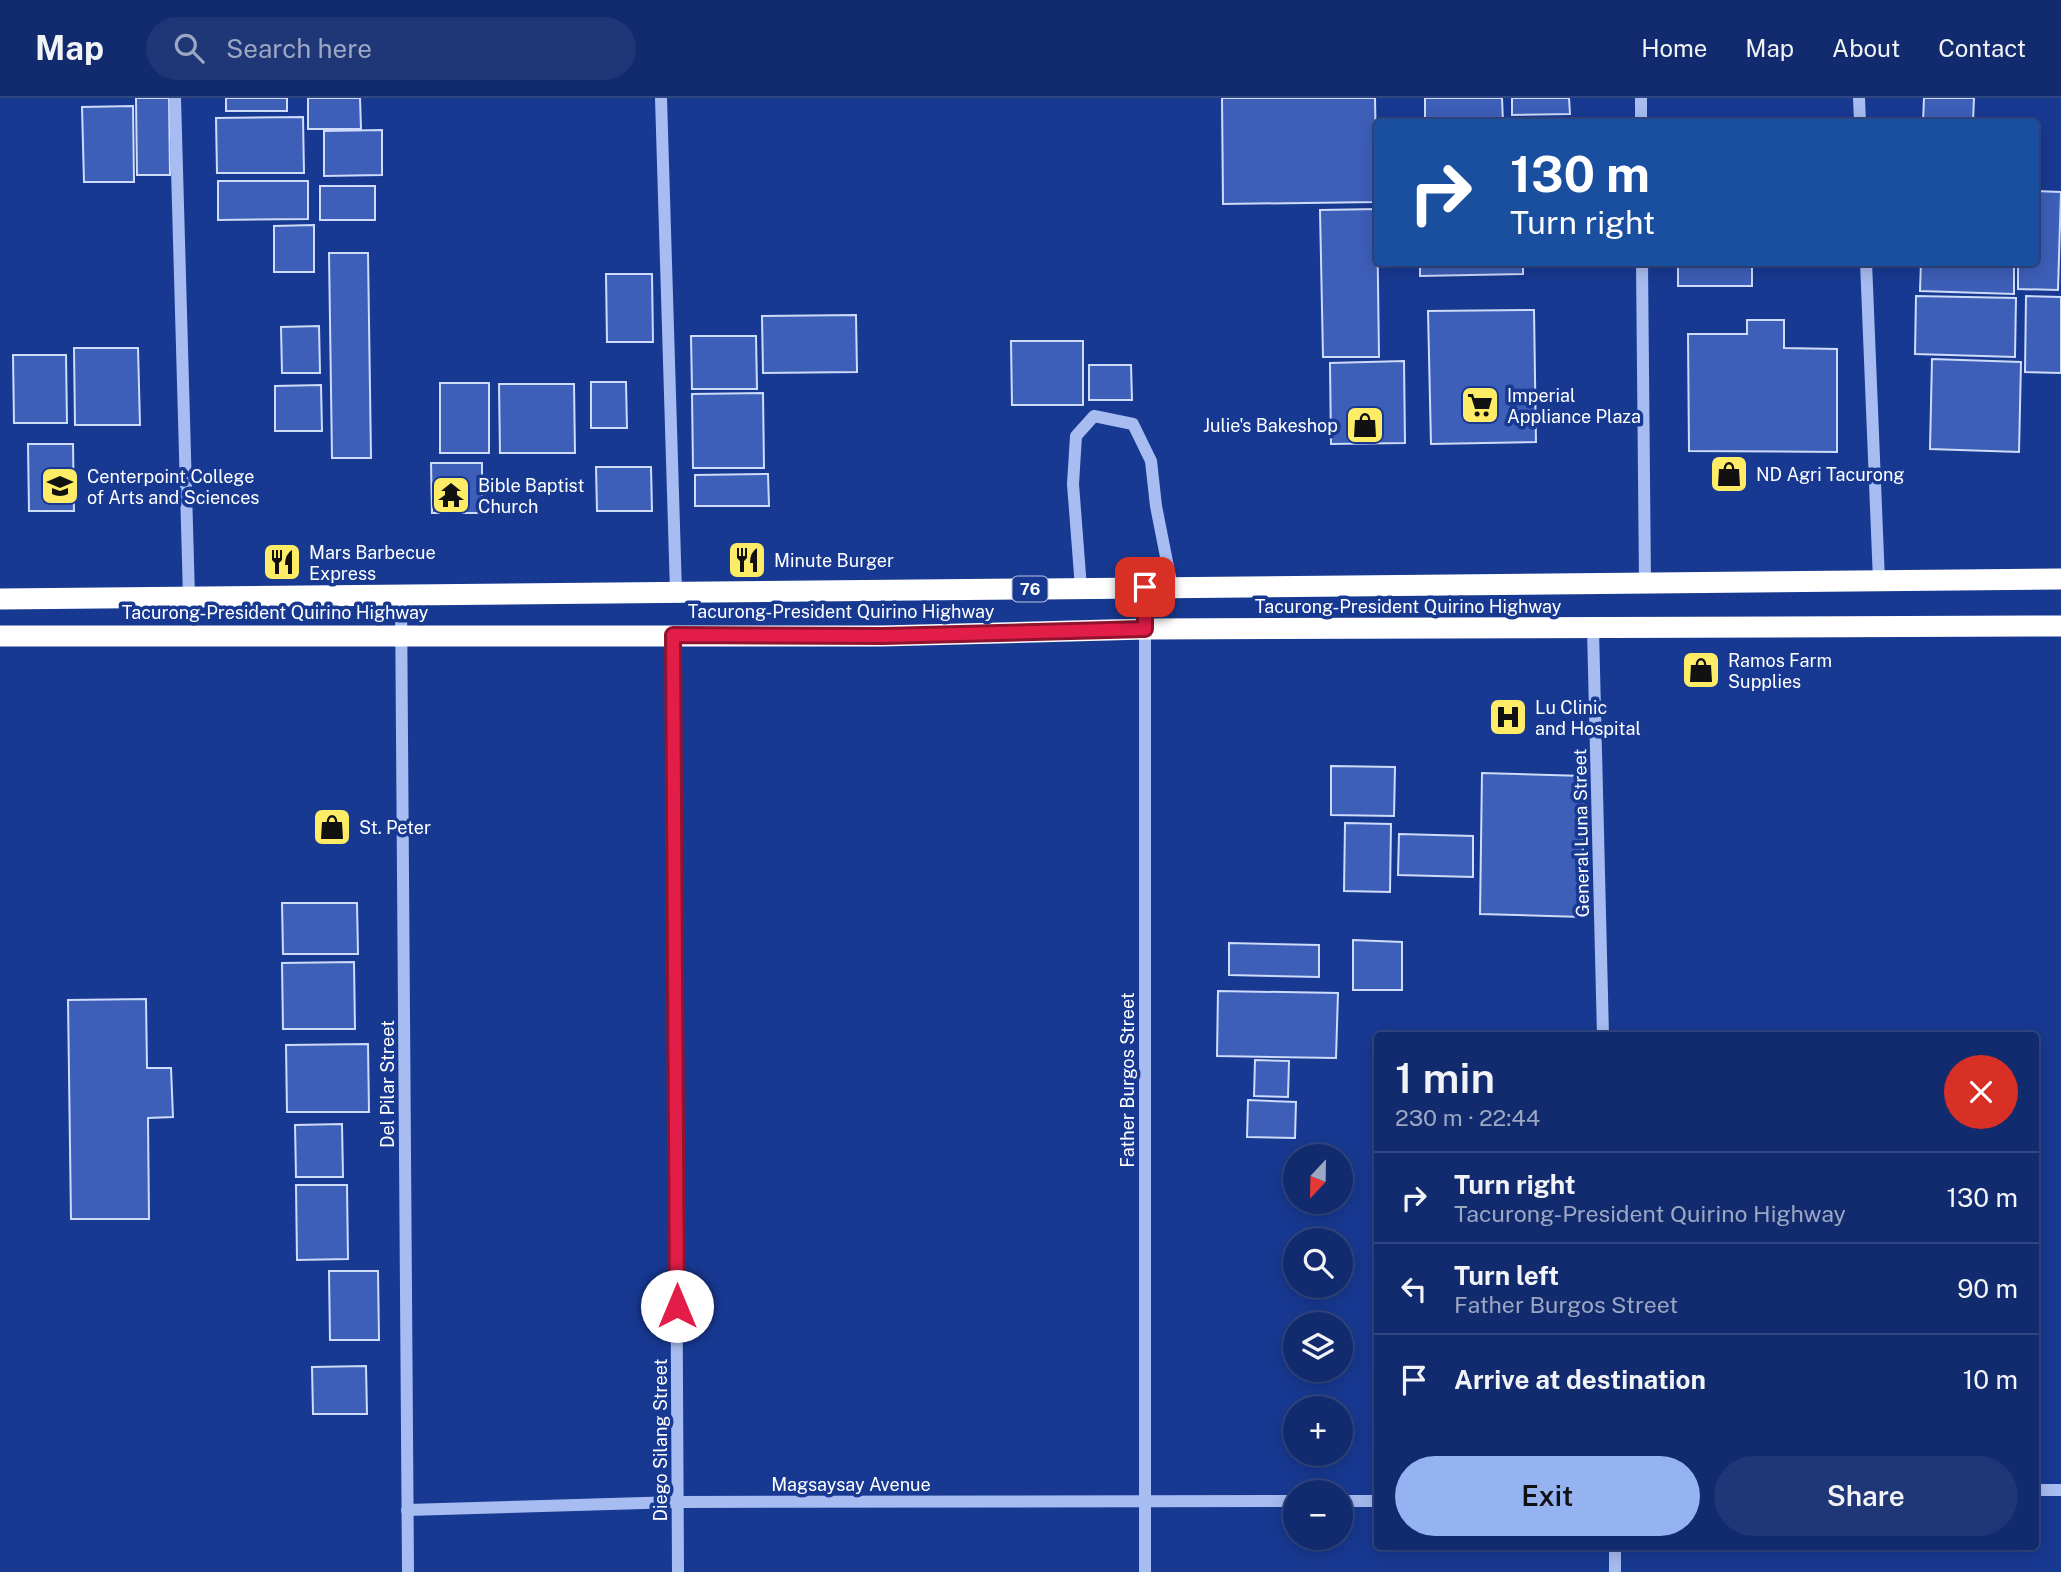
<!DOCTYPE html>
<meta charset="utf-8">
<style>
:root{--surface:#122b6e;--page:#1f3776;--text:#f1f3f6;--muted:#9ca7c2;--line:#314781;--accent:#95b2f1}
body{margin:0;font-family:"Public Sans",sans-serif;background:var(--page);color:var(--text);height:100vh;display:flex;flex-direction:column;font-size:26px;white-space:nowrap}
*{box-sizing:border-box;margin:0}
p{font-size:23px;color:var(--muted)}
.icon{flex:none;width:38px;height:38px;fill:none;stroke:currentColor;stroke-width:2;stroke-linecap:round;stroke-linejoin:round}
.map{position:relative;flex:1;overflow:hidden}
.details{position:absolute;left:1374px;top:934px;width:665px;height:518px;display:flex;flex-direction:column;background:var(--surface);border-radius:7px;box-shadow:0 4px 18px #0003,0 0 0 2px var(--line)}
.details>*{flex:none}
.hud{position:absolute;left:1374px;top:21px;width:665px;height:147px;border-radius:7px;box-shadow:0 4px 18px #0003,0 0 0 2px var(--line);background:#1a4fa0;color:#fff;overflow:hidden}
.needle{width:46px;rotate:202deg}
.fabs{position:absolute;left:1283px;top:1046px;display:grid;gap:14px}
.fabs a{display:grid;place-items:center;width:70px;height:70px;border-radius:50%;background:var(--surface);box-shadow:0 4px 18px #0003,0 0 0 2px var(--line);font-size:35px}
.pin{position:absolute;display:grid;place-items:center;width:60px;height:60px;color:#fff;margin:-30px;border-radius:14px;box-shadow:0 4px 10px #0006}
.me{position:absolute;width:77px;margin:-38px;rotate:0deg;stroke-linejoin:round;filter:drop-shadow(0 0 5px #0008)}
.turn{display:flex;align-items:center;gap:24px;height:147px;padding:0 21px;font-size:32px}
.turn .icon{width:91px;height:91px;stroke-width:2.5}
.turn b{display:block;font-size:49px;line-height:60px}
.round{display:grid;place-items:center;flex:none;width:74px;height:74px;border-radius:37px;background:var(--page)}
.headline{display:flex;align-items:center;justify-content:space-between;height:119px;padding:0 21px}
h1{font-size:42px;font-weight:600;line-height:52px}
.cta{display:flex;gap:14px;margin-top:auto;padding:14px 21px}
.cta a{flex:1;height:80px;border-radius:42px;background:var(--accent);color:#111;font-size:28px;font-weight:600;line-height:80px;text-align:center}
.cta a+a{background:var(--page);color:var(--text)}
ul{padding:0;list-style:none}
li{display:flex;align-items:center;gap:21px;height:91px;padding:0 21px;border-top:2px solid var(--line)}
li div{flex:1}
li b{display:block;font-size:26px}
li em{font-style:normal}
header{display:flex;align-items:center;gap:42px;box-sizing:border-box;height:98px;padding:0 35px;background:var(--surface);border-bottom:2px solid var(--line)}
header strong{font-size:33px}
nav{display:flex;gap:38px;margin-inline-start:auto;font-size:24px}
.search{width:490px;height:63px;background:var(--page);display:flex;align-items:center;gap:18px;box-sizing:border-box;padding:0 24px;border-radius:38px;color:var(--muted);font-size:26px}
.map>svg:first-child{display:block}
.building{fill:#3d5fb8;stroke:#cedbfb;stroke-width:2}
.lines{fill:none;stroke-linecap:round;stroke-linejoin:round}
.minor{stroke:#a7bcf0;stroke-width:12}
.highway{stroke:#fff;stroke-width:21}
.route-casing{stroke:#92132f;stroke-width:18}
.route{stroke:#e11d48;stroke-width:12}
.labels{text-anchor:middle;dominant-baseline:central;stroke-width:7;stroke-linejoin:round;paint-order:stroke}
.shield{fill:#183992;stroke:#bac4de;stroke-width:2}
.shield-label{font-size:16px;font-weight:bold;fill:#fff}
.poi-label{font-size:18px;fill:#fff;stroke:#183992;text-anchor:start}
.street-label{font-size:18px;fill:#fff;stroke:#183992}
</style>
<header>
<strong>Map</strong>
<div class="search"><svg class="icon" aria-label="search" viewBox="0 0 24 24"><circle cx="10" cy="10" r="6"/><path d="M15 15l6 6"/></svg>Search here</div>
<nav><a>Home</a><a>Map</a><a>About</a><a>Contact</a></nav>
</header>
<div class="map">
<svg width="2061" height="1474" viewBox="0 0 2061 1474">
<rect width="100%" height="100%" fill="#183992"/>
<g class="building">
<path d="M136 0H169L170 77H137Z"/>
<rect x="226" y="0" width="61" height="13"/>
<path d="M308 0H360L361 31H308Z"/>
<path d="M1222 0H1375L1377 104 1223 106Z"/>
<path d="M1425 0H1502L1503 24H1425Z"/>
<path d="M1512 0H1569L1570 16 1512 17Z"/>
<path d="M1924 0H1974L1973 24H1923Z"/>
<path d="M133 8 134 84H84L82 9Z"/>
<path d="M303 19 304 75H217L216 20Z"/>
<path d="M382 32V77L324 78V33Z"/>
<path d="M218 83H308V121L218 122Z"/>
<rect x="320" y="88" width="55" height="34"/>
<path d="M2035 93 2061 94 2058 192 2018 191V164H2035Z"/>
<path d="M1377 111 1379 259H1323L1320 112Z"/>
<path d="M314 127V174H274V128Z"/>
<path d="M329 155H368L371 360H332Z"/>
<path d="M1420 164H1523V176L1420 178Z"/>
<rect x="1678" y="164" width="74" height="24"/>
<path d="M1921 164H2014V196L1920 193Z"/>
<path d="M606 176H652L653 244H607Z"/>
<path d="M1916 198 2016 200 2015 259 1915 256Z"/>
<path d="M2026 198 2061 199V275L2025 274Z"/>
<path d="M1534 212 1536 344 1431 346 1428 213Z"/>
<path d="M856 217 857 274 763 275 762 218Z"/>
<path d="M1747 222H1784V250L1837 251V354L1689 353 1688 236H1747Z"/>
<path d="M319 228 320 275H282L281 229Z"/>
<path d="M691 238H756L757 291H692Z"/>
<path d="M1011 243H1083V307H1012Z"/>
<path d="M74 250H138L140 327H75Z"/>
<path d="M13 257H66L67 325H14Z"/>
<path d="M1932 261 2021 264 2019 354 1930 351Z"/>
<path d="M1404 263 1405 345 1331 346 1330 265Z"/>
<path d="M1089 267H1131L1132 302H1089Z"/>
<path d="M591 284H626L627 330H591Z"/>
<rect x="440" y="285" width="49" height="70"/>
<path d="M499 286H574L575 355H500Z"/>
<path d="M321 287 322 333H275V288Z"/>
<path d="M763 295 764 370H693L692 296Z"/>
<path d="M28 346H73L74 413H29Z"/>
<path d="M431 365H482V415H432Z"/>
<path d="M596 369H651L652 413H597Z"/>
<path d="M768 376 769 408H695V377Z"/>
<path d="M1331 668 1395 669 1394 718 1331 717Z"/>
<path d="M1482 675 1584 678 1582 819 1480 816Z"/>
<path d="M1345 725 1391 726 1390 794 1344 793Z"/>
<path d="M1399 736 1473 738V779L1398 777Z"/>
<path d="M282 805H357L358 856H283Z"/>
<path d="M1353 842 1402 844V892H1353Z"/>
<path d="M1229 845 1319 847V879L1229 877Z"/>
<path d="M354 864 355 931H283L282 865Z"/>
<path d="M1218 893 1338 895 1336 960 1217 958Z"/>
<path d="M146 901 147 970H171L173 1019 148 1020 149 1121H71L68 902Z"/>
<path d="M368 946 369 1014H287L286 947Z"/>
<path d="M1255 962 1289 963 1288 999 1254 998Z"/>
<path d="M1248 1002 1296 1004 1295 1040 1247 1039Z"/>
<path d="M342 1026 343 1079H296L295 1027Z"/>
<path d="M296 1087H347L348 1161 297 1162Z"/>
<path d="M329 1173H378L379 1242H330Z"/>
<path d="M366 1268 367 1316H313L312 1269Z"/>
</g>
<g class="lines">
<g class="minor">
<path d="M175 0 189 499"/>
<path d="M661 0 676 494"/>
<path d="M1641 0V24"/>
<path d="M1859 0 1860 24"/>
<path d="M1642 164 1645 485"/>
<path d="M1866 164 1879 483"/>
<path d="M1145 489V1474"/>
<path d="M1081 490 1073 386 1076 338 1094 318 1133 326 1151 363 1156 408 1172 489"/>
<path d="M401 497 408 1474"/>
<path d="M1593 531 1603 938"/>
<path d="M673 537 678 1474"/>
<path d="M2035 1392H2061"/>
<path d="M1340 1403H1377"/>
<path d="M407 1412 678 1404 1295 1403"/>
<path d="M1615 1449V1474"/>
</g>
<g class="highway">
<path d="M0 501 2061 481"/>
<path d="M0 538H882L1145 531 2061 528"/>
</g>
</g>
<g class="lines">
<defs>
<path id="route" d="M677 1208 673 537 883 538 1145 531V489"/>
</defs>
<use href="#route" class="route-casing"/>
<use href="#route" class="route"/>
</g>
<defs>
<symbol id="supermarket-square" viewBox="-11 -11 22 22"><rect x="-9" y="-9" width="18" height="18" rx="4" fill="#ffec66" stroke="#183992"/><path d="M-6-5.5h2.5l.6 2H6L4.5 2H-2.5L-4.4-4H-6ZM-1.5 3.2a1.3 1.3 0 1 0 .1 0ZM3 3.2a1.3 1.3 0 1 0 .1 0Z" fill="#111"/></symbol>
<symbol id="shop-square" viewBox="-11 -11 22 22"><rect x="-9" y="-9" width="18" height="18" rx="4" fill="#ffec66" stroke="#183992"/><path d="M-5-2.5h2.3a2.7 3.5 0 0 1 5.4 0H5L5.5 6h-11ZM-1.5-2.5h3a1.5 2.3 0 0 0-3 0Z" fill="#111"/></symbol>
<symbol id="school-square" viewBox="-11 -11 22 22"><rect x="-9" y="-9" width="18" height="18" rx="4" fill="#ffec66" stroke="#183992"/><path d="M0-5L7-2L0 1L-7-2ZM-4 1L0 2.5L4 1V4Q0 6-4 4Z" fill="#111"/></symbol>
<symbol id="temple-square" viewBox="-11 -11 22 22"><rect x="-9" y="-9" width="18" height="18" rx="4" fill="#ffec66" stroke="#183992"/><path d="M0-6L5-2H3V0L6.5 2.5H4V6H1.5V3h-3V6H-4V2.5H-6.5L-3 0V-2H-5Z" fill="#111"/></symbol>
<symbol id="restaurant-square" viewBox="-11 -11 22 22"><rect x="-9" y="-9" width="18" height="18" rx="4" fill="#ffec66" stroke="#183992"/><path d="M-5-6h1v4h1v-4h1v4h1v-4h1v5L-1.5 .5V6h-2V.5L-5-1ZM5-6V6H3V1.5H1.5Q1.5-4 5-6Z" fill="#111"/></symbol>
<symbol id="hospital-square" viewBox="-11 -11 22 22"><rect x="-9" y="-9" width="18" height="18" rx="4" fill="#ffec66" stroke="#183992"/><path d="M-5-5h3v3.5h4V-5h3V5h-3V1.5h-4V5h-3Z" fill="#111"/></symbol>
</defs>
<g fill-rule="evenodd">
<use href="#supermarket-square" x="1458" y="285" width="44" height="44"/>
<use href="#shop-square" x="1343" y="305" width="44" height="44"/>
<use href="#shop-square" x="1707" y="354" width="44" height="44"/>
<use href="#school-square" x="38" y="366" width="44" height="44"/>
<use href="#temple-square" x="429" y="375" width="44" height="44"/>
<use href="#restaurant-square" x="725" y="440" width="44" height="44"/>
<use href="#restaurant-square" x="260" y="442" width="44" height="44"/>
<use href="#shop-square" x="1679" y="550" width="44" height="44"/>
<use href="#hospital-square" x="1486" y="597" width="44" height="44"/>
<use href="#shop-square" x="310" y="707" width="44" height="44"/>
</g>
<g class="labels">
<rect class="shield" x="1012.5" y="478.5" width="35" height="25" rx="5"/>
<g class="shield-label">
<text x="1030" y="491">76</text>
</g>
<g class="poi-label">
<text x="1507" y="297">Imperial<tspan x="1507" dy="21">Appliance Plaza</tspan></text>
<text x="1338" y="327" text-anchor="end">Julie's Bakeshop</text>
<text x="1756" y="376">ND Agri Tacurong</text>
<text x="87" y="378">Centerpoint College<tspan x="87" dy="21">of Arts and Sciences</tspan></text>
<text x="478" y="387">Bible Baptist<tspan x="478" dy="21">Church</tspan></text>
<text x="309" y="454">Mars Barbecue<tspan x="309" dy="21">Express</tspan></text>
<text x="774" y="462">Minute Burger</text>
<text x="1728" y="562">Ramos Farm<tspan x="1728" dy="21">Supplies</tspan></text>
<text x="1535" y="609">Lu Clinic<tspan x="1535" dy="21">and Hospital</tspan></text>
<text x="359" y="729">St. Peter</text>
</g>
<g class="street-label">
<text x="1408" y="508">Tacurong-President Quirino Highway</text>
<text x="841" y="513">Tacurong-President Quirino Highway</text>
<text x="275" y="514">Tacurong-President Quirino Highway</text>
<text transform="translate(1581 735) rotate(-91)">General Luna Street</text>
<text transform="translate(1127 982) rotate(-90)">Father Burgos Street</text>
<text transform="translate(387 986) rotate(-90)">Del Pilar Street</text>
<text transform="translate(660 1342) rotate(-90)">Diego Silang Street</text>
<text x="851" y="1386">Magsaysay Avenue</text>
</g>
</g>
</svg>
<div class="fabs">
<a><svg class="needle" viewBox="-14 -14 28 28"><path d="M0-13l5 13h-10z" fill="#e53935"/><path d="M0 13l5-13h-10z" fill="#9ca7c2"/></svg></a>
<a><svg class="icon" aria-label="search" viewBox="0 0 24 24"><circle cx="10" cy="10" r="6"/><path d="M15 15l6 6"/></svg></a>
<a><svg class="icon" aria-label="layers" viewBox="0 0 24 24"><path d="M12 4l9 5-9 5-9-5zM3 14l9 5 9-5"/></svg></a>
<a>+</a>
<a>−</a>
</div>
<div class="pin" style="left:1145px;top:489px;background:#d93025"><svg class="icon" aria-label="arrive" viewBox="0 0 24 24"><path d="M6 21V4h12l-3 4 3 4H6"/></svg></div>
<svg class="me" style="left:677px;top:1208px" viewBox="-20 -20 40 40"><circle r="19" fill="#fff"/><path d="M0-13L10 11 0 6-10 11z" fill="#e11d48"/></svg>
<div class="hud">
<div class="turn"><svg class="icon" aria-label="right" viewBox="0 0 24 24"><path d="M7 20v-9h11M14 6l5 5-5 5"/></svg><div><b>130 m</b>Turn right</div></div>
</div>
<section class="details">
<div class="headline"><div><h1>1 min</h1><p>230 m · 22:44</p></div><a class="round" style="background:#d93025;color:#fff"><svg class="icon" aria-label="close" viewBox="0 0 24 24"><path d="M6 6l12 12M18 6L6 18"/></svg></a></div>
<ul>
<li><svg class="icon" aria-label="right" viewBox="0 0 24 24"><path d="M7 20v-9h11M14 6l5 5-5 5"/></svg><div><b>Turn right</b><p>Tacurong-President Quirino Highway</p></div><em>130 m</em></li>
<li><svg class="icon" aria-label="left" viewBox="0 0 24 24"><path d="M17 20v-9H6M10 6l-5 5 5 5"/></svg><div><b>Turn left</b><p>Father Burgos Street</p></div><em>90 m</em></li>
<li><svg class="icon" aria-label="arrive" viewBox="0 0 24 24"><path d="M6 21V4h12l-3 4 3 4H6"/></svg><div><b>Arrive at destination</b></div><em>10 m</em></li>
</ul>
<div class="cta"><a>Exit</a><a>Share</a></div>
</section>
</div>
